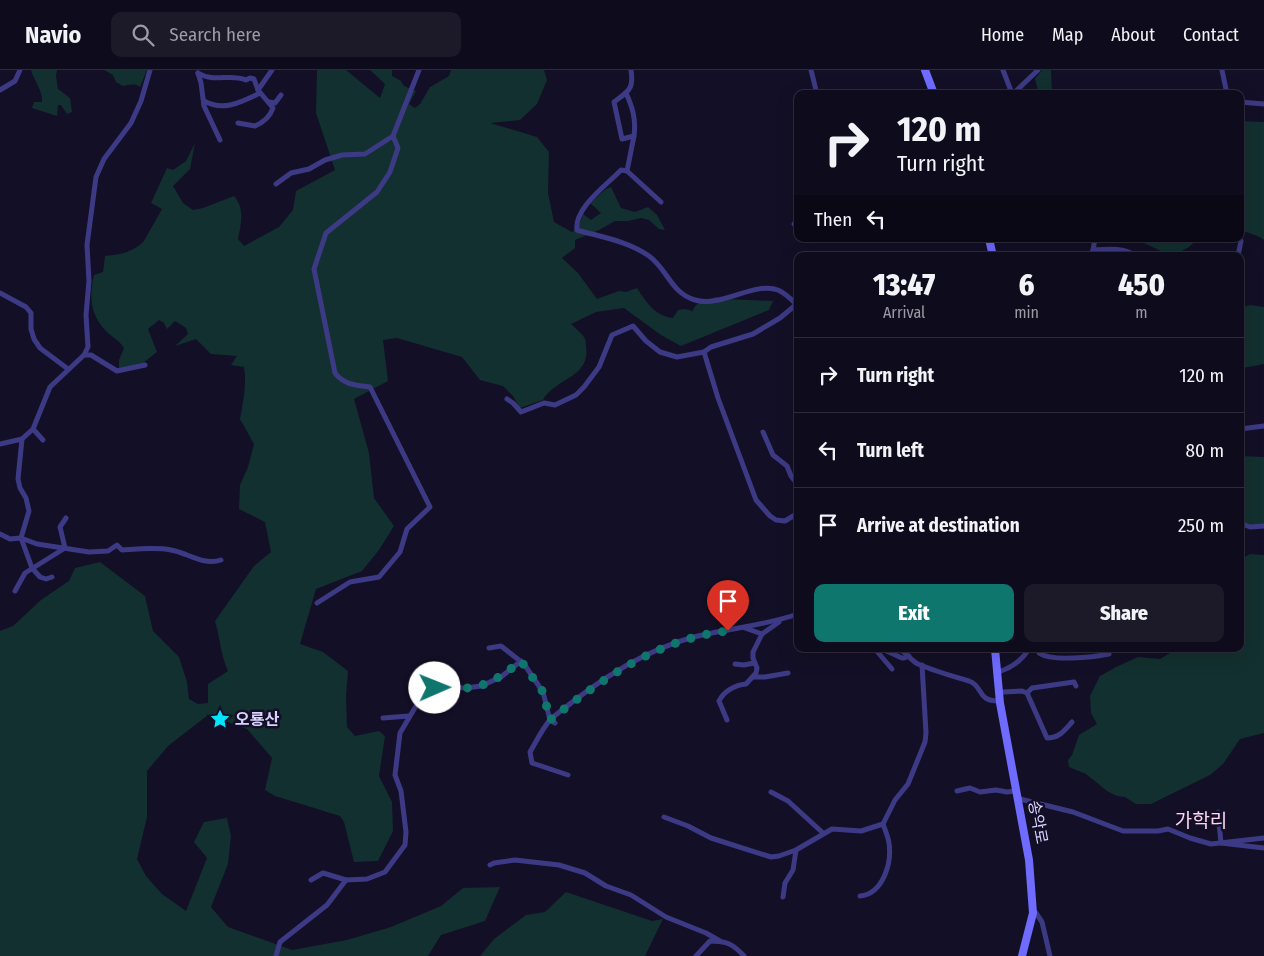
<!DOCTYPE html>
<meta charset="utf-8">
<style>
:root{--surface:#0e0b1c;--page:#1c1929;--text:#f1f3f6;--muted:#9b9ba3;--line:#2e2b3b;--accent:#0f766e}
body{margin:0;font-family:"Fira Sans Condensed","Noto Sans KR",sans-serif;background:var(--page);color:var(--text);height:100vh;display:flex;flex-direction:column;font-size:19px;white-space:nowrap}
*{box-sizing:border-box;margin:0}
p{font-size:16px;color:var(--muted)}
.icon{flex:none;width:28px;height:28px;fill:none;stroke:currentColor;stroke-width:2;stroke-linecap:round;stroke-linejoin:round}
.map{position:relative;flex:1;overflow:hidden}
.sheet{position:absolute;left:794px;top:182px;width:450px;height:400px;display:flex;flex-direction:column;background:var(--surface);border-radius:10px;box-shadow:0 5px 20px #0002,0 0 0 1px var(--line)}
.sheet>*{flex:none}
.banner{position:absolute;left:794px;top:20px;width:450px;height:152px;border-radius:10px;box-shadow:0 5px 20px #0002,0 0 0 1px var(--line);background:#0e0b1c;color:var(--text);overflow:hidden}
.pin{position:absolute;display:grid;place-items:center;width:42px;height:42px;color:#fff;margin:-51px -21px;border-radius:50% 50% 50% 0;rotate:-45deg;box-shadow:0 0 5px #0007}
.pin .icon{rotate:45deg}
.me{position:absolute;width:55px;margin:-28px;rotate:89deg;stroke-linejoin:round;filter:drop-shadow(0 0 4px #0008)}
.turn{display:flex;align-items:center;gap:18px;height:105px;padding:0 20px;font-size:22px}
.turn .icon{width:65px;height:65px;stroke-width:2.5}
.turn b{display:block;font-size:35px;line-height:42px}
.then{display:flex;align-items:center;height:48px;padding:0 20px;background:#0003;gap:10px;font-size:19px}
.eta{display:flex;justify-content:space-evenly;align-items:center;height:85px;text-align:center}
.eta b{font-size:30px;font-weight:800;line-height:35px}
.primary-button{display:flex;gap:10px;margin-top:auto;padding:10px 20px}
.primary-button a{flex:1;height:58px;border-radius:10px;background:var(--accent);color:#fff;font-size:20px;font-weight:800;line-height:58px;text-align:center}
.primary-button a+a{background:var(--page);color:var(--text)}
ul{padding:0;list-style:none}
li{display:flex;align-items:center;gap:15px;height:75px;padding:0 20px;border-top:1px solid var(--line)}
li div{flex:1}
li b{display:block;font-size:19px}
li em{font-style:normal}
header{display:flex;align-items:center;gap:30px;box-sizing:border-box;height:70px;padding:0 25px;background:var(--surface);border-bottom:1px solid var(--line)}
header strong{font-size:24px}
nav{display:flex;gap:28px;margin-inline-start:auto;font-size:18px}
.search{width:350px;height:45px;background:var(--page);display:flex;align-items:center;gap:12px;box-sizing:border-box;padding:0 18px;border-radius:10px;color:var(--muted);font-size:19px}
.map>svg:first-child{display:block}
.green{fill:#12302f}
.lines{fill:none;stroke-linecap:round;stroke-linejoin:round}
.minor{stroke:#3d3a85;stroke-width:5}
.secondary{stroke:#6f6bff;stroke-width:8}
.route{stroke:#0f766e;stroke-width:9;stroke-dasharray:0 16.2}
.labels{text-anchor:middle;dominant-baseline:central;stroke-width:5;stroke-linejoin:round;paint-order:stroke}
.poi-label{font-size:16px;font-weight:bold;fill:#d9d4ff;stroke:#130f26;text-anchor:start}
.street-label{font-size:16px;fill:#d9d4ff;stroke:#130f26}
.quarter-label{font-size:19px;fill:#ffd6f0;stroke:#130f26}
</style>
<header>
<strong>Navio</strong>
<div class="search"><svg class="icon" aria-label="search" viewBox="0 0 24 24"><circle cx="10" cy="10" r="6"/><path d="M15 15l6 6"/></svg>Search here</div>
<nav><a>Home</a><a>Map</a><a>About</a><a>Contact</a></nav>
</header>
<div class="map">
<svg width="1264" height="886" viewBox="0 0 1264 886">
<rect width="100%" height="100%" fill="#130f26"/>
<g class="green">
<path d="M31 0H57L56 6 58 19 70 28 72 42 67 44 61 35H58L57 46 32 38 34 32H42C43 21 34 11 31 0Z"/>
<path d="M104 0H147L140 17C136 13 128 15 123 16L116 12 113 5Z"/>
<path d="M317 0H346L380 28 385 14 370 0H392V6L401 11 404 16 416 21 409 34 415 38 420 34 430 17 449 6 451 0H544L547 10 537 34 520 50 490 53 537 67 549 82 548 123 554 152 572 162 579 156 583 144 591 150 601 143 590 133 606 119 611 117 621 138 635 142 648 137 657 145 665 160 659 159 649 150 641 148 628 151H615L599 160 575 170V178L562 188 578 203 597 229 619 221 626 222 637 218C646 232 655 246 673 248L678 240 685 239 693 241C695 231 707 231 716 227L725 229 773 231 769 240 681 276 661 265 624 238 596 242 571 254C575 258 583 264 585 269 586 271 586 274 586 276 591 308 555 308 543 330L520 338 513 326 503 316 480 310 462 287 397 268 383 270 388 311 354 329 369 383 374 428 394 456 379 480 362 501 316 519 300 574 323 582 348 601 346 626 347 657 355 666 379 661 385 666 379 706 392 732 393 761 378 791 354 792 344 752 340 746 275 726 265 720 272 688 247 659 208 645 168 676 147 701V747L137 789 146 806 162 824 186 841 207 788 194 772 204 752 227 748 231 766 228 794 211 837 228 857 292 880 347 870 391 857 441 836 463 818 500 817 485 851 441 865 428 886H0V561L13 556 41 530 69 511 75 498 100 492 145 526 153 561 179 587 187 612 189 629 198 634 208 633V614L228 601C221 586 220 568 215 551L254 496 271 482 265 452 239 439 240 415 248 397 254 374 240 349C243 332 247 315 244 297L231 295 237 286 211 284 196 269 175 276 188 264 186 258 175 251 167 259 164 253 159 250 148 259 157 282 143 293 119 299V290L124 278C118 269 113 268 107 262 90 245 89 227 94 205L103 202 105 186C119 185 134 182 144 171L162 139 151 133 167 98 173 100 186 91 195 73 190 99 173 116 183 133 193 140 203 138 234 126C245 138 241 155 238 169L244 176 279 157 293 140 296 121 335 100 316 43Z"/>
<path d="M1042 0H1051L1052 24H1039L1035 9Z"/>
<path d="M1240 51 1264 52V170C1257 164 1248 164 1240 159Z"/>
<path d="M1135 169H1198L1189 177 1172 186Z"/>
<path d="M1250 235 1264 237V294L1243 298 1240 297V238Z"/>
<path d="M1240 386 1264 387V455L1250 457 1240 451Z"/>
<path d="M1250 484 1264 485V663L1240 669 1223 694 1210 705 1151 734H1136L1125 727 1117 726 1107 721 1086 704 1069 697 1068 690 1072 685 1079 665 1097 654 1091 643 1090 626 1100 606 1116 597 1138 587 1160 589 1177 579H1240V490Z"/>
<path d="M566 822 652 851 663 849 645 886H480L494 869 526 845 545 842Z"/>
</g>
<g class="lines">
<g class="minor">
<path d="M631 0C634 19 629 21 614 32L622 69 634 66 627 101 661 132"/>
<path d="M811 0 817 24"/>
<path d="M1003 0 1011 21 1014 23 1038 0"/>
<path d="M1222 0 1227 24"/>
<path d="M198 3C214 13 230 3 246 10L250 8 254 9 258 20 273 38C270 47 264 52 255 56L238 53"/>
<path d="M198 3 201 13 204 36 220 70"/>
<path d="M0 20 15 11 20 0"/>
<path d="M258 20 272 0"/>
<path d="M626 23C633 38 636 50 634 66"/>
<path d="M204 31C224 42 241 32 260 23"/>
<path d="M269 32 275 33 281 25"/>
<path d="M1240 32 1264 34"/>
<path d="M627 101 621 100 618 103C604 117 574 139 577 160 601 167 628 171 649 186 668 200 671 223 695 230 721 238 755 211 778 220 785 223 791 229 796 234"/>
<path d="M276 114 291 103 309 99 325 90 342 85 365 84 393 66"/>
<path d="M794 154 798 149"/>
<path d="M1093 180C1107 179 1124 177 1136 186"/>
<path d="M1090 186 1093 180 1095 169"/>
<path d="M1183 186 1194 184 1201 186"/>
<path d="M1238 186 1241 171"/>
<path d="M0 223 26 237 31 243V259L34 269 40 278 68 299"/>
<path d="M704 282 718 328 756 430 770 446 776 450 785 451 798 443"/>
<path d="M84 285H91L117 301 145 295"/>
<path d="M507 329 513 333 521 342 544 333 555 335 576 325 584 317 599 297 612 265 633 256 646 271 660 282 677 287 704 282 711 277 753 264 780 248 798 233"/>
<path d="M33 359 43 370"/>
<path d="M1240 359 1264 356"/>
<path d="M763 362 773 385 787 396 791 406 798 415"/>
<path d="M22 369 18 409 20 418 26 428 29 441 21 468 32 498 40 507 46 509 52 507"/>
<path d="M0 374 22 369 33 359 50 317 84 285 88 277 86 245 89 211 87 175 96 107 104 89 131 53 141 31 150 0"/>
<path d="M1240 453 1250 457 1264 456"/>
<path d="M0 464 10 469 21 468 37 474 89 482 108 481 117 475 122 480C138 479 155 477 171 480 188 483 203 496 221 490"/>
<path d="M15 521 25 503 65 478 60 457 66 448"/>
<path d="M317 533 350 512 379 507 400 482 407 459 430 437 370 317C356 315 344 315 335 303L314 199 326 163 377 122 390 102 398 78 393 66 419 0"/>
<path d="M762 564 779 552"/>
<path d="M489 578 501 576 524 594 543 622 550 650 555 653"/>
<path d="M875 579 892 599"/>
<path d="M882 579 902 588H904L909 586"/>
<path d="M900 579C905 582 913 592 918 594 934 601 952 606 969 611 984 616 976 632 1000 631"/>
<path d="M1040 579 1039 583C1052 592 1094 587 1109 584L1103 579"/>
<path d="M735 594 744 595 754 593"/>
<path d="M1001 601C1013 597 1022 590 1029 579"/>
<path d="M753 607H765L788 603"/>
<path d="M1003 622 1022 621 1027 623 1032 618 1074 612 1076 616"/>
<path d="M1027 623 1047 668C1059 668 1064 661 1072 652"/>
<path d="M383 648 409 646"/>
<path d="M727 650 719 631C724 621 735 615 746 614L756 603 757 598 753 588V582L762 564 745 558"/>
<path d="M568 705 532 693 530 682C536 672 542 659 550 650 556 644 564 639 571 633 612 601 660 572 712 563 741 557 769 554 798 544"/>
<path d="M957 721 970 718 980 722 996 720 1007 722 1015 721"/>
<path d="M771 722 788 731 823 763"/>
<path d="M1020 729 1073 742 1123 761H1158L1168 759 1190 768 1211 774 1264 768"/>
<path d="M1218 742 1221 773 1264 778"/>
<path d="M664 747 688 756 711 768 771 787 779 786 796 780 832 759 861 761 883 754"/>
<path d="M490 795 494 793 515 790 559 795 585 803 606 816 631 825 666 847 706 863 720 871"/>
<path d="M311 810 323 803 346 810 367 809 385 802 405 775 406 762 401 721 395 705 400 663 419 631 435 618 448 617 466 618 481 616 501 607 521 591"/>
<path d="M860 826C883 824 892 793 889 773 888 766 885 760 883 754L895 730 908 714 925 672 926 663 922 595"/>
<path d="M783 827 785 813 793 800 796 780"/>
<path d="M1036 843 1042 852 1050 886"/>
<path d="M276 886 280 872 327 835 346 810"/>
<path d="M696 886 710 871C727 871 733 874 744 886"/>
</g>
<g class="secondary">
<path d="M925 0 934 24"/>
<path d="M989 169 993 186"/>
<path d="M995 579 1000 633 1029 790 1033 843 1022 886"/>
</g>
</g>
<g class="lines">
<path class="route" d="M435 618C445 617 455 619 466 618 488 617 504 604 521 591L543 622 550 650C602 609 660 568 728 561"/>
</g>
<defs>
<symbol id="sight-bare" viewBox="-9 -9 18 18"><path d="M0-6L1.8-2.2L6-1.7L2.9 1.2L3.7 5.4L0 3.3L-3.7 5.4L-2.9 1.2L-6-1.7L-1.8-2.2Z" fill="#00e5ff" stroke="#130f26" stroke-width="2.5" paint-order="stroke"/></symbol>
</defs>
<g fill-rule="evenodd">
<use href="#sight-bare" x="206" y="635" width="28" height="28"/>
</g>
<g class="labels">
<g class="poi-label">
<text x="235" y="649">오룡산</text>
</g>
<g class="street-label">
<text transform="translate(1038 752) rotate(79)">송악로</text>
</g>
<g class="quarter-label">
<text x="1201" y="750">가학리</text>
</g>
</g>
</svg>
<div class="pin" style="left:728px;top:561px;background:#d93025"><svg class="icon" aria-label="arrive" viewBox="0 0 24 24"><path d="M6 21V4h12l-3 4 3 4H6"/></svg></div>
<svg class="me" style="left:435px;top:618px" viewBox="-20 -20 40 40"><circle r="19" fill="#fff"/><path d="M0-13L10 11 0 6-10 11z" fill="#0f766e"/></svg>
<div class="banner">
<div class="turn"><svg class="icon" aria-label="right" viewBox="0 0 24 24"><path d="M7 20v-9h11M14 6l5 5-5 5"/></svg><div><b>120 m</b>Turn right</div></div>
<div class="then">Then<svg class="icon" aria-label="left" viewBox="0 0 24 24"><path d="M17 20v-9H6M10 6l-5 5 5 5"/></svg></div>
</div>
<section class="sheet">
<div class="eta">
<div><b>13:47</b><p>Arrival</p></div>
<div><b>6</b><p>min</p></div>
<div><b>450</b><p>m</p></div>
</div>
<ul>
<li><svg class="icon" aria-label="right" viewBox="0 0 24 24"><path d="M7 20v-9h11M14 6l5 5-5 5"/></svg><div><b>Turn right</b></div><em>120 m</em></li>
<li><svg class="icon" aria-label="left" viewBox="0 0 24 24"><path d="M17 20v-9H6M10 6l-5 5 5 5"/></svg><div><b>Turn left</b></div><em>80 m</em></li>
<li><svg class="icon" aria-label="arrive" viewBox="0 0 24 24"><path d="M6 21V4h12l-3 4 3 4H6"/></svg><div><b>Arrive at destination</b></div><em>250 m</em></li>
</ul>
<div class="primary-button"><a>Exit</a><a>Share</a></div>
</section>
</div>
